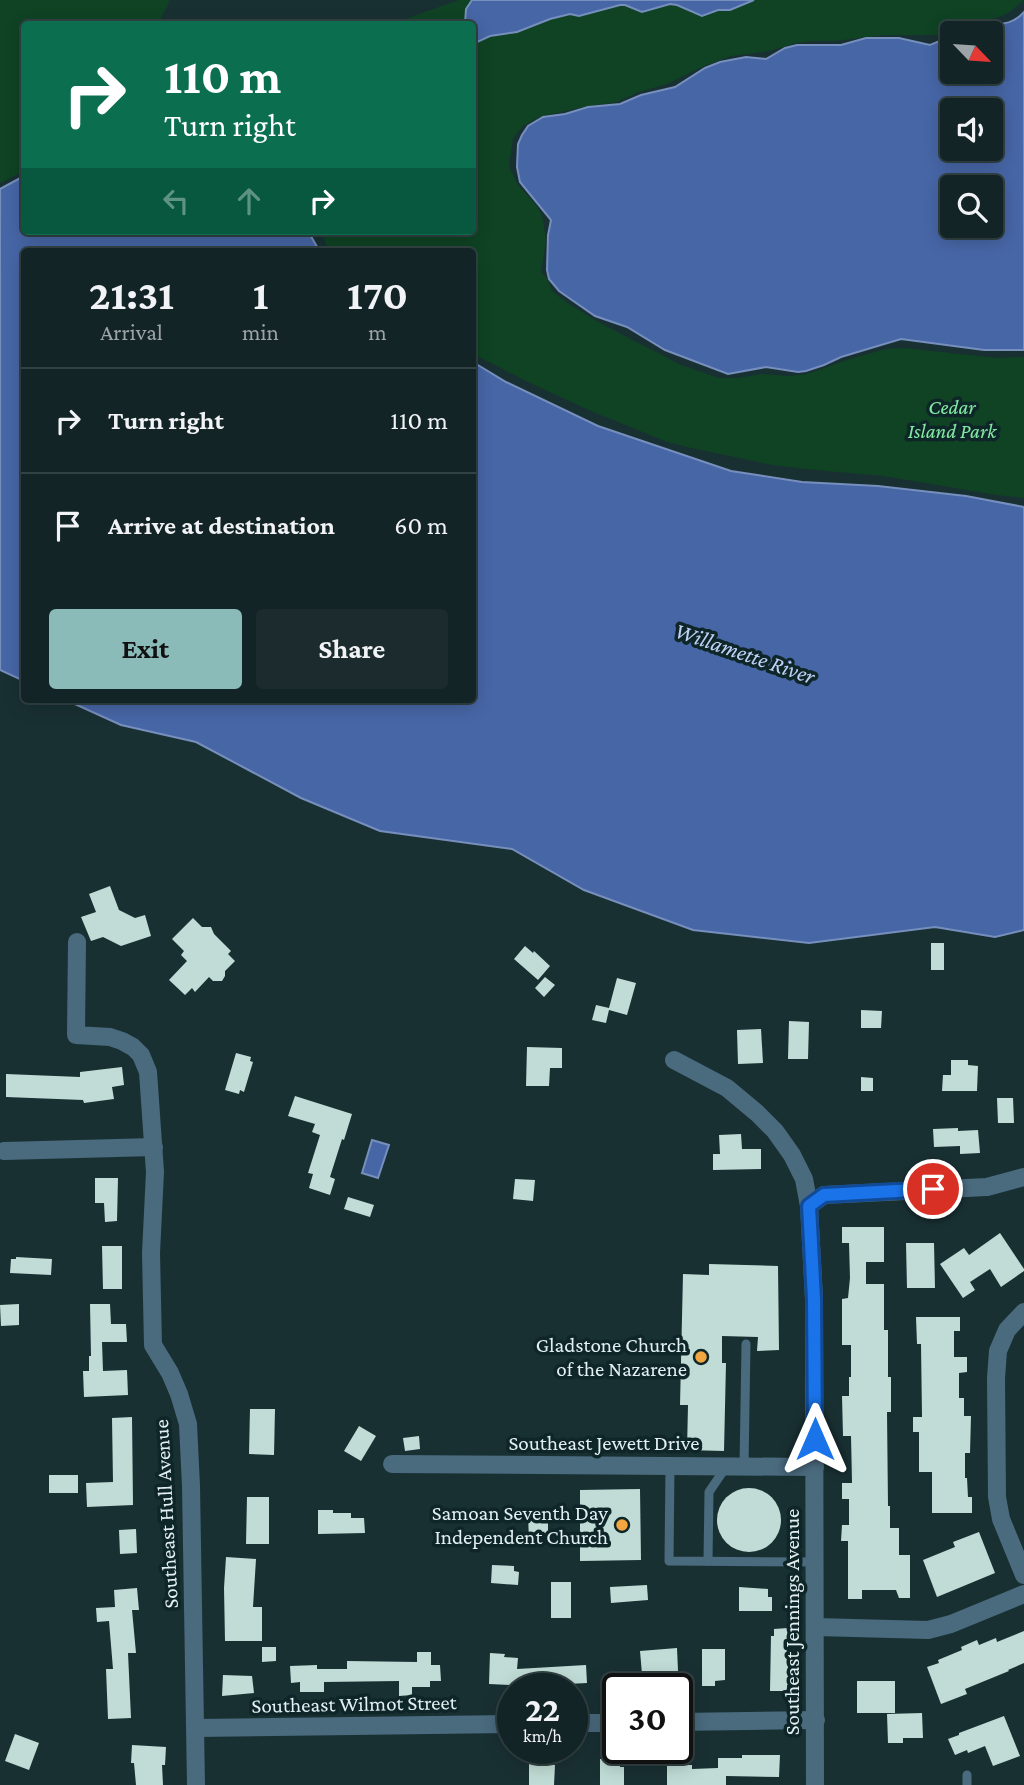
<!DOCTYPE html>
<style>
:root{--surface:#132426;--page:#1c2c2e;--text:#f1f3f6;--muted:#9da4a7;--line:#324143;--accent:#8bbbb9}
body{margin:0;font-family:"Crimson Pro",serif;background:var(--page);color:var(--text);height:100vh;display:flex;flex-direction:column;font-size:26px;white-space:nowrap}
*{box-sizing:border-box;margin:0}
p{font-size:23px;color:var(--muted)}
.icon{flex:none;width:38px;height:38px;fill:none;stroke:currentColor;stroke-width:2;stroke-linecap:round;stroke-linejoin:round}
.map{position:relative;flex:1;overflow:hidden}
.panel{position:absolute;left:21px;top:248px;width:455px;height:455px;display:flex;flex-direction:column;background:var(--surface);border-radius:7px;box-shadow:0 4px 18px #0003,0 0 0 2px var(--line)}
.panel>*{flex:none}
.guide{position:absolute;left:21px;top:21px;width:455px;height:214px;border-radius:7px;box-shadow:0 4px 18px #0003,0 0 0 2px var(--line);background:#0b6e4f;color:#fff;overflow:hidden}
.needle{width:46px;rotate:115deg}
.fabs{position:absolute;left:940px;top:21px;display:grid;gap:14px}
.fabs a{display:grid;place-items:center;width:63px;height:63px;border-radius:7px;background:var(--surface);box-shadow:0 4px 18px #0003,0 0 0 2px var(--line);font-size:35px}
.speed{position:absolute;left:497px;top:1673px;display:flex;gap:14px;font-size:35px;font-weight:700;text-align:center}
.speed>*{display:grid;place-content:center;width:91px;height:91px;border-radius:50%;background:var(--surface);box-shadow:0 4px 18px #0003,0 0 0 2px var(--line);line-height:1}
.speed small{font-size:18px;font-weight:400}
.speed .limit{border:4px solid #111;border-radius:10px;background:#fff;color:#111}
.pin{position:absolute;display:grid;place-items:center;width:60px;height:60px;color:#fff;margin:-30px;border:4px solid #fff;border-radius:50%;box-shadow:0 2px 7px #0007}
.me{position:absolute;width:77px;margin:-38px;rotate:0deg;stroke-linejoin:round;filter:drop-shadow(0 0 5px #0008)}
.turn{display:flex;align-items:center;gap:24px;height:147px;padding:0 28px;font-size:32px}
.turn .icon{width:91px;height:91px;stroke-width:2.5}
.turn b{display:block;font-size:49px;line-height:60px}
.lanes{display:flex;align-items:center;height:66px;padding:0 28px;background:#0003;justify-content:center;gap:35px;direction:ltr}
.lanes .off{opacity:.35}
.eta{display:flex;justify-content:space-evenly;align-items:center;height:119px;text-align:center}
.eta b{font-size:42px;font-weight:700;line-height:49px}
.primary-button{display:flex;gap:14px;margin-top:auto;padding:14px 28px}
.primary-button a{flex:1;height:80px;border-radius:7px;background:var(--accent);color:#111;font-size:28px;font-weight:700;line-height:80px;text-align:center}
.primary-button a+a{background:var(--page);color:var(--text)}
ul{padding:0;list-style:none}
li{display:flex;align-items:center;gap:21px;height:105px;padding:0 28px;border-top:2px solid var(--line)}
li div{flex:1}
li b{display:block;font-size:26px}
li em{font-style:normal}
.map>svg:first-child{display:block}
.green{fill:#0f4324}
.water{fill:#4766a6;stroke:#768fbd;stroke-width:2;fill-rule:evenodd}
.building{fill:#c1dcd6}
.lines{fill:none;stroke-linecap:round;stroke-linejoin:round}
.service{stroke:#4a6a7e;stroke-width:9}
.minor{stroke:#4a6a7e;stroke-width:18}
.route-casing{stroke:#114b97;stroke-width:18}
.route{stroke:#1a73e8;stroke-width:12}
.poi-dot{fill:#f2a541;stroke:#0f2629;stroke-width:2.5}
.labels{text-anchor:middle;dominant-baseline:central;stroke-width:7;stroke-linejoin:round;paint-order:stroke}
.park-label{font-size:21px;font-style:italic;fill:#83e9a3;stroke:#0f2629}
.poi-label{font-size:21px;fill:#e3f0f2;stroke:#0f2629;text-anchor:end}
.street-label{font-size:21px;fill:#e3f0f2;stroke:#0f2629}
.water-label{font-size:23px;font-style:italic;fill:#bed1f6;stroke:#0f2629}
</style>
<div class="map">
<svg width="1024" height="1785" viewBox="0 0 1024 1785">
<rect width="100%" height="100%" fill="#193033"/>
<g class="green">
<path d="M0 0H170L158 24H24V171L0 183Z"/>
<path d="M459 0H1024L1011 11 999 17 939 35H886L834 41H813L797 43 769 51 731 56 704 66 667 84 639 92 617 102 583 107 539 117 523 126 513 138 509 167 518 185 536 205 542 215 546 240 541 272 548 280 552 291 566 302 598 322 681 365 719 378H737L762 374 789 376 807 374 850 359 886 349 904 348 997 358 1024 357V498L996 495 884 476 815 470 772 465 687 447 665 441 593 412 526 381 473 354 472 252H330L320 231H472V24H391Z"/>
</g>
<g class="water">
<path d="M472 0H754L730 10H718L702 16 677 5 670 4 642 12 625 5H620L579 16 570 14 550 19 517 32 490 36 473 44 472 24H465L466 9Z"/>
<path d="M1024 12V350H984L901 339 841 357 824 365 806 371 798 372 766 367 728 374 665 350 627 327 595 316 559 291 549 279 547 270 548 235 551 220 520 182 517 167 518 144 522 135 528 126 543 117 565 114 588 107 620 104 641 95 675 87 705 68 720 62 746 57 766 59 785 48 797 45H841L866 38H899L930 45 952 36V72H990V33H957C964 31 972 27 980 26 997 23 1011 27 1024 12ZM952 110H990V149H952ZM952 187H990V226H952Z"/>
<path d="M24 176V231H156L160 233 168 231H308L320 252H24V681L0 670V189Z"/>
<path d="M473 362 506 382 598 426 731 471 802 482 878 486 966 496 1024 507V930L995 937 935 927 809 943 693 930 584 890 512 849 380 831 301 798 196 742 121 725 66 700H472Z"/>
<path d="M372 1140 389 1145 378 1178 362 1173Z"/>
</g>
<g class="building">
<path d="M110 886 119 910 135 918 145 915 151 936 121 946 103 937 91 941 81 917 96 912 89 894Z"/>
<path d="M193 918 202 927H211L214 934 231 951 228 954 235 961 225 971V976L222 981H213L209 977 195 992 192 988 185 995 169 980 187 961 181 955 184 951 172 939Z"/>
<rect x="931" y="943" width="13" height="27"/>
<path d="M525 946 533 953 534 951 550 966 538 980 514 959Z"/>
<path d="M545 977 555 985 544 997 535 988Z"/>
<path d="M617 978 636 983 627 1015 609 1010 606 1023 592 1020 596 1005 609 1008Z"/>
<path d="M861 1010 882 1011 881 1028H861Z"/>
<path d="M789 1021 809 1022 808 1059H788Z"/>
<path d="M761 1029 763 1063 738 1064 737 1030Z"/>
<path d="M527 1047 562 1048V1068H550L549 1086H526Z"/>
<path d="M236 1053 251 1057 250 1061 253 1062 244 1092 240 1090 239 1094 225 1090Z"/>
<path d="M951 1060H968V1065L978 1066 977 1091H942L943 1075H951Z"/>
<path d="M122 1067 124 1085 112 1087 114 1099 84 1103 83 1100 6 1097V1074L80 1077V1072Z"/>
<path d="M861 1077 873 1078V1091H861Z"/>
<path d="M295 1096 352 1114 344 1140 342 1139 330 1177 335 1179 330 1195 309 1188 313 1174 308 1173 320 1135 312 1132 315 1124 288 1116Z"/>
<path d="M997 1098H1013L1014 1123H998Z"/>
<path d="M958 1128V1131L978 1130 980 1153 960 1154V1146L934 1147 933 1129Z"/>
<path d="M741 1134 742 1149H761V1169L713 1170V1154H720L719 1135Z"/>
<path d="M95 1178H118L117 1221 105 1222 104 1203H95Z"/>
<path d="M515 1179 535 1180 533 1201 513 1199Z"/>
<path d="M348 1197 374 1205 370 1217 344 1209Z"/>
<path d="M842 1227H884V1262H866V1284H884V1330H888V1377H891V1412H887L888 1506H890V1528H899V1555H910V1598H899L896 1590H862V1599H848V1541H841L842 1525H849V1499H842V1483H852L851 1436H843L842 1396H849V1377H851V1345H842V1299L848 1298 850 1278 849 1243H842Z"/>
<path d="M1000 1233 1024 1269V1271L1001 1287 990 1269 970 1282 975 1290 963 1298 940 1264 964 1248 969 1255Z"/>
<path d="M906 1243H934L935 1288H907Z"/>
<path d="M102 1246H122V1289H103Z"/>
<path d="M16 1257 52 1259 51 1275 10 1273 11 1259H16Z"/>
<path d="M709 1264 778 1266 779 1350 757 1351 758 1337 722 1336V1363H726L724 1451 687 1450 688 1405H680L683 1274 709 1275Z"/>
<path d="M19 1304V1325L1 1326 0 1305Z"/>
<path d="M90 1304H110L111 1324H126L127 1342H102L103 1371 127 1370 128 1395 84 1397 83 1371H89V1356H91Z"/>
<path d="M916 1317H960V1331H954V1357H967V1372L959 1373V1398H964V1416H971L970 1453H965V1478H967L968 1497H972V1513H932V1472H919V1432H913V1417H922L921 1344H917Z"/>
<path d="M250 1409H275L274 1455 249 1454Z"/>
<path d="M132 1417 133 1505 87 1507 86 1483 113 1482 112 1418Z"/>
<path d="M359 1426 376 1436 361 1461 344 1451Z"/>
<path d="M419 1436 420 1449 405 1451 403 1438Z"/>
<rect x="49" y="1475" width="29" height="18"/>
<circle cx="749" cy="1520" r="32"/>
<path d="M640 1489 641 1560 580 1561V1490Z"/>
<path d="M247 1497H269V1544H246Z"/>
<path d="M318 1510H333V1513H351V1518H364L365 1533 318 1534Z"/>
<path d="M528 1514H548V1541L529 1542Z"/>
<path d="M136 1529 137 1553 120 1554 119 1530Z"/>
<path d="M979 1532 995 1573 937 1597 923 1560 955 1547 953 1542Z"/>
<path d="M226 1557 256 1559 253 1607H262V1641H225L224 1588Z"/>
<path d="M492 1565 514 1566V1571L519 1572 518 1585 491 1583Z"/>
<rect x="551" y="1582" width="20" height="36"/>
<path d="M647 1585 648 1600 611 1603 610 1587Z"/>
<path d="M739 1587 768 1589V1597H772V1611H739Z"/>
<path d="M137 1588 139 1610H132L136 1653H128L131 1718 108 1719 106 1669H113L109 1621 97 1622 96 1608 115 1607 114 1590Z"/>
<path d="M788 1628 789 1685H787V1691H770L771 1636H774V1629Z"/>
<path d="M1024 1631V1663L1008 1670 1009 1671 965 1689 967 1694 941 1704 927 1667 939 1663 938 1660 962 1650 961 1647 977 1640 979 1645 996 1638 997 1642Z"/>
<path d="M262 1647H276V1661L262 1662Z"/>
<path d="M677 1648 678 1671 642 1674 640 1651Z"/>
<path d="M702 1649H725V1680L715 1681V1686H702Z"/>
<path d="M417 1652H431V1665H440L441 1681H430V1687H412V1695L399 1696V1681L324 1682V1692H300V1682L291 1683 290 1666 317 1665V1669H347V1661L417 1662Z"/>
<path d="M490 1653 505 1654 504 1657 518 1658 517 1669 586 1665 587 1683 527 1686 489 1684Z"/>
<path d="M223 1675 252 1676 254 1693 222 1696Z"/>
<rect x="857" y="1681" width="38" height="32"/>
<path d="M922 1713 923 1738H903V1743H888L887 1714Z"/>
<path d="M1004 1716 1020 1756 993 1766 985 1746 968 1753 967 1750 955 1755 948 1739 959 1735V1733Z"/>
<path d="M15 1734 39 1743 29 1770 5 1761Z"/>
<path d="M132 1745 166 1747 165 1765H162L163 1785H136L134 1763H131Z"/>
<path d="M742 1755H780L779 1777 726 1776V1785H667V1765H692V1769L718 1768V1758H742Z"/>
<path d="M600 1759H620V1767H624V1785H600Z"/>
<path d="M529 1764 555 1765 554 1785H529Z"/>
</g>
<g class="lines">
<g class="service">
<path d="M670 1466 669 1561 815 1562"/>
<path d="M744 1467 746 1344"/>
<path d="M708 1561 709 1492 726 1467"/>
<path d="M967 1775V1785"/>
</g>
<g class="minor">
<path d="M77 942 76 1035 110 1037 122 1041 133 1047 141 1055 148 1072 155 1172 151 1253 153 1345 170 1373 179 1394 188 1424 191 1486 196 1785"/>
<path d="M674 1060 727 1088 757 1113 775 1131 792 1155 804 1179 809 1206 814 1299 815 1785"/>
<path d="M4 1151 154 1147"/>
<path d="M809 1206 824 1195 987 1187 1024 1177"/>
<path d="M1024 1312 1007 1330 998 1351 996 1378 997 1497 1001 1519 1024 1575"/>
<path d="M392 1464 815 1467"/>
<path d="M816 1627 928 1630 951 1624 1024 1594"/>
<path d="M677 1722 816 1720"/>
<path d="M572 1723H618"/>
<path d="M196 1728 513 1724"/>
</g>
</g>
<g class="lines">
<defs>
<path id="route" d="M815 1439 814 1299 809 1206 824 1195 933 1189"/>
</defs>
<use href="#route" class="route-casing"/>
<use href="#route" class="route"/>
</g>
<g class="poi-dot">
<circle cx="701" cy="1357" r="7"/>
<circle cx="622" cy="1525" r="7"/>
</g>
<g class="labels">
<g class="park-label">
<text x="952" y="407">Cedar<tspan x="952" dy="24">Island Park</tspan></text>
</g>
<g class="poi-label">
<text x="687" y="1345">Gladstone Church<tspan x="687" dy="24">of the Nazarene</tspan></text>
<text x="608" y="1513">Samoan Seventh Day<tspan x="608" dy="24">Independent Church</tspan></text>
</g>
<g class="street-label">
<text x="604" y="1443">Southeast Jewett Drive</text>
<text transform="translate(166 1514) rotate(-93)">Southeast Hull Avenue</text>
<text transform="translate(792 1622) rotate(-90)">Southeast Jennings Avenue</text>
<text transform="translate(354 1704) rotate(-1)">Southeast Wilmot Street</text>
</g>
<g class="water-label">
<text transform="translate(745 653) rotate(19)">Willamette River</text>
</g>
</g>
</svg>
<div class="fabs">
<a><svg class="needle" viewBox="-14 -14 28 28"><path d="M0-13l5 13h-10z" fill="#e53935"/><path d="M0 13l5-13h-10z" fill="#9da4a7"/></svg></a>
<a><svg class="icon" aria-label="sound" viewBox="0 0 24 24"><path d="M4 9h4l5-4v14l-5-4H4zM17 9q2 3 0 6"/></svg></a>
<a><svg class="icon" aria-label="search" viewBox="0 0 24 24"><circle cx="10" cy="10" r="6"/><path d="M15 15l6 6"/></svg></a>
</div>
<div class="speed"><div>22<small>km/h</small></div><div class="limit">30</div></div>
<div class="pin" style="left:933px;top:1189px;background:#d93025"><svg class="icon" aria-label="arrive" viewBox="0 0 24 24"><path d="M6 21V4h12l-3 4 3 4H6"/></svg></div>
<svg class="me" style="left:815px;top:1439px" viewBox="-20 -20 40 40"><path d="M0-17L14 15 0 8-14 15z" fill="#1a73e8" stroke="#fff" stroke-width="4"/></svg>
<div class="guide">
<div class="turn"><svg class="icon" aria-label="right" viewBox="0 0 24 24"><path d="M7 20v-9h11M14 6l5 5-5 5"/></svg><div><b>110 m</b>Turn right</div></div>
<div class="lanes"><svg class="icon off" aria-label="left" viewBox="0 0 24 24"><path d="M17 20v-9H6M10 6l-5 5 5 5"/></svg><svg class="icon off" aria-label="ahead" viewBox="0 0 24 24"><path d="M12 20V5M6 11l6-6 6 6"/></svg><svg class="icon" aria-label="right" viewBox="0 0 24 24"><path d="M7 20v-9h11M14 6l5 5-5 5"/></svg></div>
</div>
<section class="panel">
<div class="eta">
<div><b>21:31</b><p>Arrival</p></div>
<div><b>1</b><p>min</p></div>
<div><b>170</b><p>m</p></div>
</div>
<ul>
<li><svg class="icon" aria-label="right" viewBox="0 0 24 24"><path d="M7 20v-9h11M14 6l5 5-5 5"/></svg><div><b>Turn right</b></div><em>110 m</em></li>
<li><svg class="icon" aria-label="arrive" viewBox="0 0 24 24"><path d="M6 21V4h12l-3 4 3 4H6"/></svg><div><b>Arrive at destination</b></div><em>60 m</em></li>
</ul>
<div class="primary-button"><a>Exit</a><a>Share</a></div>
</section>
</div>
